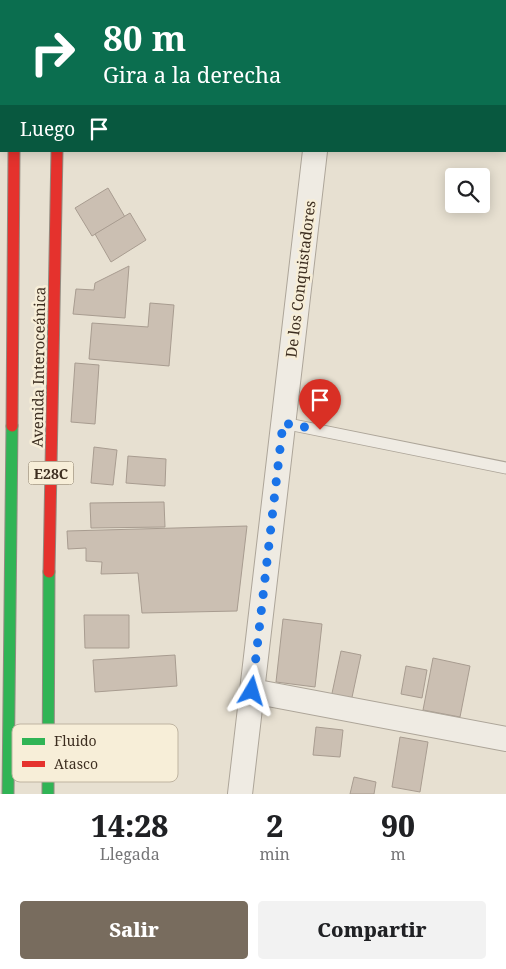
<!DOCTYPE html>
<html lang="es">
<meta charset="utf-8">
<style>
:root{--surface:#fff;--page:#f2f2f2;--text:#202124;--muted:#757577;--accent:#786c5e}
body{margin:0;font-family:"Noto Serif",serif;background:var(--page);color:var(--text);height:100vh;display:flex;flex-direction:column;font-size:19px;white-space:nowrap}
*{box-sizing:border-box;margin:0}
p{font-size:16px;color:var(--muted)}
.icon{flex:none;width:28px;height:28px;fill:none;stroke:currentColor;stroke-width:2;stroke-linecap:round;stroke-linejoin:round}
.map{position:relative;height:794px;overflow:hidden}
.drawer{display:flex;flex-direction:column;background:var(--surface);flex:1}
.drawer>*{flex:none}
.guide{position:absolute;left:0px;top:0px;width:506px;height:152px;box-shadow:0 2px 12px #0003;background:#0b6e4f;color:#fff;overflow:hidden}
.controls{position:absolute;left:445px;top:168px;display:grid;gap:10px}
.controls a{display:grid;place-items:center;width:45px;height:45px;border-radius:5px;background:var(--surface);box-shadow:0 2px 12px #0003;font-size:25px}
.pin{position:absolute;display:grid;place-items:center;width:42px;height:42px;color:#fff;margin:-51px -21px;border-radius:50% 50% 50% 0;rotate:-45deg;box-shadow:0 0 5px #0007}
.pin .icon{rotate:45deg}
.me{position:absolute;width:55px;margin:-28px;rotate:7deg;stroke-linejoin:round;filter:drop-shadow(0 0 4px #0008)}
.turn{display:flex;align-items:center;gap:18px;height:105px;padding:0 20px;font-size:22px}
.turn .icon{width:65px;height:65px;stroke-width:2.5}
.turn b{display:block;font-size:35px;line-height:42px}
.then{display:flex;align-items:center;height:48px;padding:0 20px;background:#0003;gap:10px;font-size:19px}
.eta{display:flex;justify-content:space-evenly;align-items:center;height:85px;text-align:center}
.eta b{font-size:30px;font-weight:800;line-height:35px}
.cta{display:flex;gap:10px;margin-top:auto;padding:10px 20px}
.cta a{flex:1;height:58px;border-radius:5px;background:var(--accent);color:#fff;font-size:20px;font-weight:800;line-height:58px;text-align:center}
.cta a+a{background:var(--page);color:var(--text)}
.map>svg:first-child{display:block}
.building{fill:#cbbfb2;stroke:#a89c90}
.lines{fill:none;stroke-linecap:round;stroke-linejoin:round}
.lane-casing{stroke:#ada599;stroke-width:13}
.street-casing{stroke:#ada599;stroke-width:26}
.fast-casing{stroke:#928b80;stroke-width:13}
.jam-casing{stroke:#928b80;stroke-width:13}
.lane{stroke:#efebe3;stroke-width:11}
.street{stroke:#efebe3;stroke-width:24}
.fast{stroke:#30b455;stroke-width:11}
.jam{stroke:#e5322d;stroke-width:11}
.route{stroke:#1a73e8;stroke-width:9;stroke-dasharray:0 16.2}
.labels{text-anchor:middle;dominant-baseline:central;stroke-width:5;stroke-linejoin:round;paint-order:stroke}
.shield{fill:#f7eed8;stroke:#756857;stroke-width:1}
.shield-label{font-size:14px;font-weight:bold;fill:#3d2e20}
.street-label{font-size:15px;fill:#3d2e20;stroke:#f7eed8}
.key{fill:#f7eed8;stroke:#bfb4a1;stroke-width:1}
.key-label{font-size:14px;fill:#3d2e20}
</style>
<div class="map">
<svg width="506" height="794" viewBox="0 0 506 794">
<rect width="100%" height="100%" fill="#e7e0d1"/>
<g class="building">
<path d="M84 0H138L139 1H85Z"/>
<path d="M108 188 125 217 92 236 75 208Z"/>
<path d="M130 213 146 240 111 262 95 234Z"/>
<path d="M129 266 125 318 73 314 76 289 94 290 95 283Z"/>
<path d="M150 303 174 305 169 366 89 359 92 323 148 327Z"/>
<path d="M75 363 99 365 95 424 71 422Z"/>
<path d="M94 447 117 450 113 485 91 483Z"/>
<path d="M128 456 166 459 165 486 126 483Z"/>
<path d="M164 502 165 527 91 528 90 503Z"/>
<path d="M247 526 237 611 142 613 138 573 101 574 102 562 86 561V548L68 549 67 531Z"/>
<path d="M84 615H129V648H85Z"/>
<path d="M283 619 322 624 315 687 276 682Z"/>
<path d="M341 651 361 655 351 702 331 698Z"/>
<path d="M175 655 177 686 95 692 93 660Z"/>
<path d="M433 658 470 666 460 717 423 710Z"/>
<path d="M406 666 427 670 422 698 401 694Z"/>
<path d="M316 727 343 730 340 757 313 755Z"/>
<path d="M400 737 428 742 420 792 392 787Z"/>
<path d="M354 777 376 782 374 794H350Z"/>
</g>
<g class="lines">
<defs>
<g id="lane">
<path d="M0 30H1"/>
<path d="M283 423 506 468"/>
</g>
<g id="street">
<path d="M332 1V0"/>
<path d="M505 35H506"/>
<path d="M0 106H1"/>
<path d="M252 691 506 739"/>
<path d="M240 794 315 151"/>
</g>
<g id="fast">
<path d="M61 0V1"/>
<path d="M8 794 12 426"/>
<path d="M48 794 49 572"/>
</g>
<g id="jam">
<path d="M12 0V1"/>
<path d="M12 426 14 151"/>
<path d="M49 572 57 151"/>
</g>
</defs>
<use href="#lane" class="lane-casing"/>
<use href="#street" class="street-casing"/>
<use href="#fast" class="fast-casing"/>
<use href="#jam" class="jam-casing"/>
<use href="#lane" class="lane"/>
<use href="#street" class="street"/>
<use href="#fast" class="fast"/>
<use href="#jam" class="jam"/>
</g>
<g class="lines">
<path class="route" d="M252 691 283 423 320 430"/>
</g>
<g class="labels">
<rect class="shield" x="28.5" y="461.5" width="45" height="23" rx="4"/>
<g class="shield-label">
<text x="51" y="473">E28C</text>
</g>
<g class="street-label">
<text transform="translate(300 279) rotate(-83)">De los Conquistadores</text>
<text transform="translate(38 367) rotate(-89)">Avenida Interoceánica</text>
</g>
</g>
<rect x="12" y="724" width="166" height="58" rx="8" class="key"/>
<rect x="22" y="738" width="23" height="7" fill="#30b455"/>
<rect x="22" y="761" width="23" height="6" fill="#e5322d"/>
<g class="key-label">
<text x="54" y="746">Fluido</text>
<text x="54" y="769">Atasco</text>
</g>
</svg>
<div class="controls">
<a><svg class="icon" aria-label="search" viewBox="0 0 24 24"><circle cx="10" cy="10" r="6"/><path d="M15 15l6 6"/></svg></a>
</div>
<div class="pin" style="left:320px;top:430px;background:#d93025"><svg class="icon" aria-label="arrive" viewBox="0 0 24 24"><path d="M6 21V4h12l-3 4 3 4H6"/></svg></div>
<svg class="me" style="left:252px;top:691px" viewBox="-20 -20 40 40"><path d="M0-17L14 15 0 8-14 15z" fill="#1a73e8" stroke="#fff" stroke-width="4"/></svg>
<div class="guide">
<div class="turn"><svg class="icon" aria-label="right" viewBox="0 0 24 24"><path d="M7 20v-9h11M14 6l5 5-5 5"/></svg><div><b>80 m</b>Gira a la derecha</div></div>
<div class="then">Luego<svg class="icon" aria-label="arrive" viewBox="0 0 24 24"><path d="M6 21V4h12l-3 4 3 4H6"/></svg></div>
</div>
</div>
<section class="drawer">
<div class="eta">
<div><b>14:28</b><p>Llegada</p></div>
<div><b>2</b><p>min</p></div>
<div><b>90</b><p>m</p></div>
</div>
<div class="cta"><a>Salir</a><a>Compartir</a></div>
</section>
